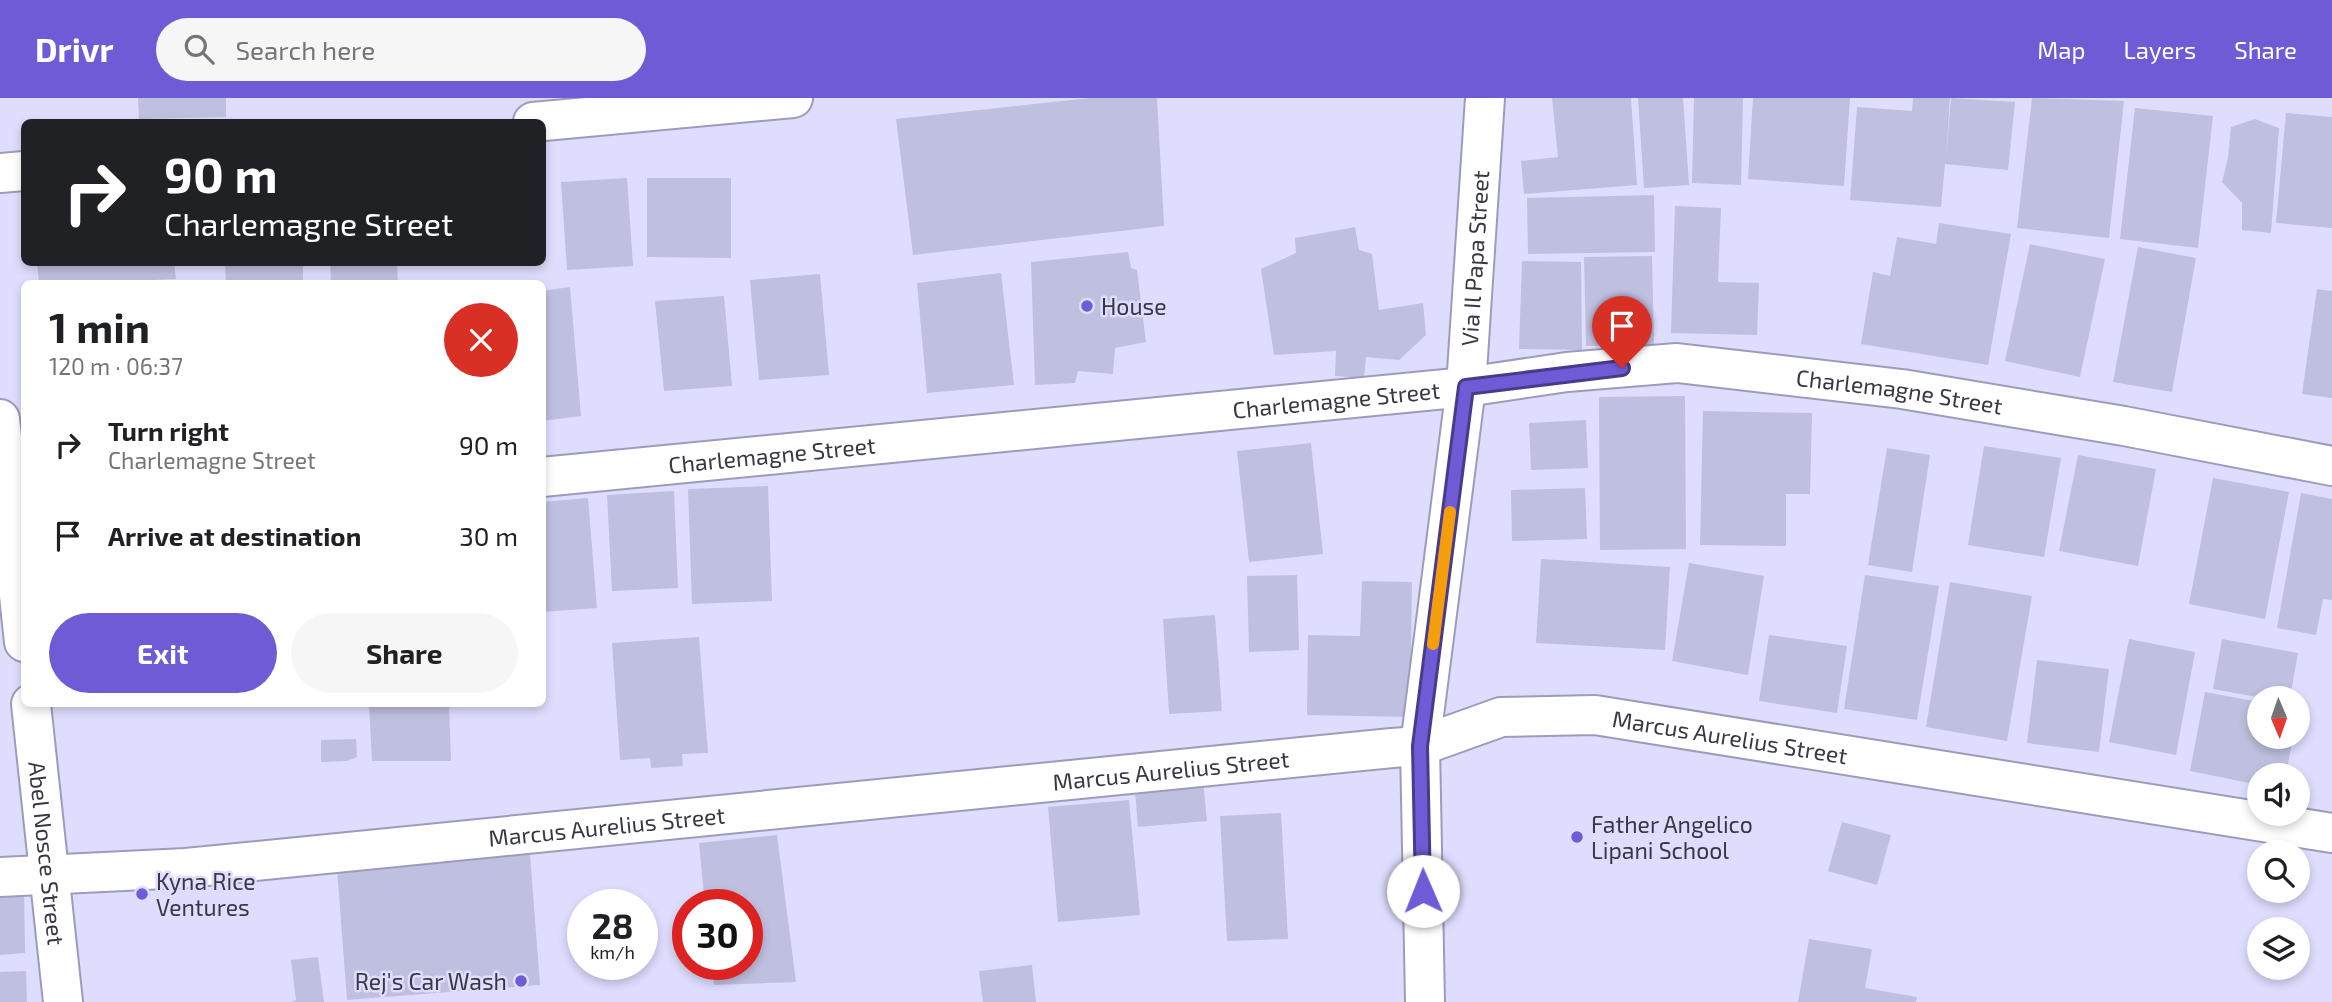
<!DOCTYPE html>
<meta charset="utf-8">
<style>
:root{--surface:#fff;--page:#f6f6f6;--text:#202124;--muted:#757577;--accent:#6f5bd5}
body{margin:0;font-family:"Exo 2",sans-serif;background:var(--page);color:var(--text);height:100vh;display:flex;flex-direction:column;font-size:26px;white-space:nowrap}
*{box-sizing:border-box;margin:0}
p{font-size:23px;color:var(--muted)}
.icon{flex:none;width:38px;height:38px;fill:none;stroke:currentColor;stroke-width:2;stroke-linecap:round;stroke-linejoin:round}
.map{position:relative;flex:1;overflow:hidden}
.details{position:absolute;left:21px;top:182px;width:525px;height:427px;display:flex;flex-direction:column;background:var(--surface);border-radius:10px;box-shadow:0 4px 10px #0003}
.details>*{flex:none}
.top-card{position:absolute;left:21px;top:21px;width:525px;height:147px;border-radius:10px;box-shadow:0 4px 10px #0003;background:#202124;color:#fff;overflow:hidden}
.needle{width:46px;rotate:178deg}
.fabs{position:absolute;left:2247px;top:588px;display:grid;gap:14px}
.fabs a{display:grid;place-items:center;width:63px;height:63px;border-radius:50%;background:var(--surface);box-shadow:0 4px 10px #0003;font-size:35px}
.speed{position:absolute;left:567px;top:791px;display:flex;gap:14px;font-size:35px;font-weight:700;text-align:center}
.speed>*{display:grid;place-content:center;width:91px;height:91px;border-radius:50%;background:var(--surface);box-shadow:0 4px 10px #0003;line-height:1}
.speed small{font-size:18px;font-weight:400}
.speed .limit{border:10px solid #d22;background:#fff;color:#111}
.pin{position:absolute;display:grid;place-items:center;width:60px;height:60px;color:#fff;margin:-72px -30px;border-radius:50% 50% 50% 0;rotate:-45deg;box-shadow:0 0 7px #0007}
.pin .icon{rotate:45deg}
.me{position:absolute;width:77px;margin:-38px;rotate:359deg;stroke-linejoin:round;filter:drop-shadow(0 0 5px #0008)}
.turn{display:flex;align-items:center;gap:24px;height:147px;padding:0 28px;font-size:32px}
.turn .icon{width:91px;height:91px;stroke-width:2.5}
.turn b{display:block;font-size:49px;line-height:60px}
.round{display:grid;place-items:center;flex:none;width:74px;height:74px;border-radius:37px;background:var(--page)}
.head{display:flex;align-items:center;justify-content:space-between;height:119px;padding:0 28px}
h1{font-size:42px;font-weight:700;line-height:52px}
.primary-button{display:flex;gap:14px;margin-top:auto;padding:14px 28px}
.primary-button a{flex:1;height:80px;border-radius:42px;background:var(--accent);color:#fff;font-size:28px;font-weight:700;line-height:80px;text-align:center}
.primary-button a+a{background:var(--page);color:var(--text)}
ul{padding:0;list-style:none}
li{display:flex;align-items:center;gap:21px;height:91px;padding:0 28px}
li div{flex:1}
li b{display:block;font-size:26px}
li em{font-style:normal}
header{display:flex;align-items:center;gap:42px;box-sizing:border-box;height:98px;padding:0 35px;background:var(--accent);color:#fff}
header strong{font-size:33px}
nav{display:flex;gap:38px;margin-inline-start:auto;font-size:24px}
.search{width:490px;height:63px;background:var(--page);display:flex;align-items:center;gap:18px;box-sizing:border-box;padding:0 24px;border-radius:38px;color:var(--muted);font-size:26px}
.map>svg:first-child{display:block}
.building{fill:#bfbfdf}
.lines{fill:none;stroke-linecap:round;stroke-linejoin:round}
.minor-casing{stroke:#9c9cba;stroke-width:42}
.tertiary-casing{stroke:#9c9cba;stroke-width:42}
.minor{stroke:#fff;stroke-width:38}
.tertiary{stroke:#fff;stroke-width:38}
.route-casing{stroke:#483b8a;stroke-width:18}
.route{stroke:#6f5bd5;stroke-width:12}
.slow{stroke:#f59e0b;stroke-width:12}
.poi-dot{fill:#6f5bd5;stroke:#deddfe;stroke-width:2.5}
.labels{text-anchor:middle;dominant-baseline:central;stroke-width:5;stroke-linejoin:round;paint-order:stroke}
.street-label{font-size:23px;fill:#383845;stroke:#deddfe}
.poi-label{font-size:23px;fill:#383845;stroke:#deddfe;text-anchor:start}
</style>
<header>
<strong>Drivr</strong>
<div class="search"><svg class="icon" aria-label="search" viewBox="0 0 24 24"><circle cx="10" cy="10" r="6"/><path d="M15 15l6 6"/></svg>Search here</div>
<nav><a>Map</a><a>Layers</a><a>Share</a></nav>
</header>
<div class="map">
<svg width="2332" height="904" viewBox="0 0 2332 904">
<rect width="100%" height="100%" fill="#deddfe"/>
<g class="building">
<path d="M138 0H226V19L139 21Z"/>
<path d="M1090 0H1157L1164 128 913 157 896 21Z"/>
<path d="M1552 0H1631L1637 87 1524 96 1521 63 1558 59Z"/>
<path d="M1638 0H1683L1689 87 1644 90Z"/>
<path d="M1694 0H1743L1741 87 1692 85Z"/>
<path d="M1753 0H1850L1844 88 1748 81Z"/>
<path d="M1913 0H1950L1946 59 1951 0 2015 4 2008 72 1945 66 1941 109 1850 102 1857 9 1912 13Z"/>
<path d="M2032 0 2124 3 2109 140 2017 130Z"/>
<path d="M2135 10 2213 18 2198 150 2120 141Z"/>
<path d="M2286 15 2332 19V130L2276 125Z"/>
<path d="M2255 21 2279 30 2271 135 2242 132V105L2222 84 2228 60 2231 29Z"/>
<path d="M627 80 633 168 567 172 561 84Z"/>
<path d="M647 80H731V160L647 159Z"/>
<path d="M1654 97 1655 154 1528 156 1527 100Z"/>
<path d="M1675 108 1721 110 1718 184 1759 185 1757 237 1671 235Z"/>
<path d="M1939 125 2011 136 1988 267 1861 246 1873 174 1890 178 1897 139 1936 146Z"/>
<path d="M1355 129 1359 152 1372 156 1379 212 1423 205 1426 237 1399 262 1366 259 1364 280 1335 278 1336 253 1274 257 1261 171 1296 155 1295 140Z"/>
<path d="M2030 146 2105 161 2080 279 2005 263Z"/>
<path d="M2138 149 2196 160 2172 294 2113 284Z"/>
<path d="M1128 154 1131 170 1137 172 1146 244 1115 250 1113 276 1078 273 1075 285 1035 287 1031 164Z"/>
<path d="M1652 158 1654 247 1586 248 1584 159Z"/>
<path d="M1522 163 1581 164 1582 252 1519 251Z"/>
<path d="M37 164H174L176 181 39 186Z"/>
<path d="M225 164H303V186H226Z"/>
<path d="M330 164H397L398 186H331Z"/>
<path d="M1001 175 1014 287 927 295 917 185Z"/>
<path d="M820 176 829 277 759 282 750 182Z"/>
<path d="M570 189 581 318 542 323V193Z"/>
<path d="M2317 191 2332 193V300L2302 296Z"/>
<path d="M724 198 732 288 664 293 655 203Z"/>
<path d="M1685 298 1686 451 1600 452 1599 299Z"/>
<path d="M1703 313 1812 315 1810 396H1786V448L1700 447Z"/>
<path d="M1586 322 1588 370 1531 372 1529 325Z"/>
<path d="M1311 345 1323 456 1249 464 1237 353Z"/>
<path d="M1984 348 2061 360 2044 459 1968 447Z"/>
<path d="M1887 350 1930 357 1912 474 1868 467Z"/>
<path d="M2078 357 2156 371 2138 468 2059 453Z"/>
<path d="M2213 380 2289 394 2265 521 2189 506Z"/>
<path d="M768 388 772 503 692 506 688 391Z"/>
<path d="M1585 390 1587 441 1512 443 1511 392Z"/>
<path d="M674 393 678 490 612 493 607 397Z"/>
<path d="M2301 395 2332 401V502L2323 501 2316 537 2277 530Z"/>
<path d="M588 400 597 510 542 514V404Z"/>
<path d="M1541 461 1670 469 1665 552 1536 545Z"/>
<path d="M1689 465 1764 478 1748 577 1672 563Z"/>
<path d="M1297 477 1299 552 1249 554 1247 478Z"/>
<path d="M1865 477 1939 488 1917 622 1844 611Z"/>
<path d="M1362 483 1412 484 1410 619 1307 617 1308 537 1360 538Z"/>
<path d="M1950 484 2032 498 2007 643 1926 629Z"/>
<path d="M1215 517 1222 613 1169 616 1163 521Z"/>
<path d="M1769 537 1847 548 1837 615 1759 603Z"/>
<path d="M699 539 708 655 682 656 683 668 651 670 650 660 620 662 612 545Z"/>
<path d="M2129 541 2195 554 2176 657 2109 644Z"/>
<path d="M2222 541 2298 555 2290 600H2262L2213 591Z"/>
<path d="M2037 562 2109 571 2099 654 2027 645Z"/>
<path d="M2205 594 2259 604V639H2293L2286 677H2259V687L2190 673Z"/>
<path d="M369 606H449L451 663H372Z"/>
<path d="M356 641 357 659 347 663 321 664V642Z"/>
<path d="M1202 673 1207 723 1138 729 1134 680Z"/>
<path d="M1129 702 1140 817 1058 824 1048 709Z"/>
<path d="M1281 715 1288 841 1227 843 1220 718Z"/>
<path d="M1842 724 1891 737 1877 787 1828 773Z"/>
<path d="M777 737 796 884 714 887 712 866H747V807H705L699 745Z"/>
<path d="M530 756 540 887 347 902 337 771Z"/>
<path d="M24 792 25 855 0 857V795Z"/>
<path d="M1809 841 1872 851 1865 890 1917 899 1916 904H1798Z"/>
<path d="M318 859 324 904H291L296 902 291 862Z"/>
<path d="M1032 867 1036 904H983L979 873Z"/>
<path d="M26 873 27 904H0V874Z"/>
</g>
<g class="lines">
<defs>
<g id="minor">
<path d="M533 24 793 0"/>
<path d="M0 75 24 73"/>
<path id="s1" d="M542 379 1466 289 1567 274 1677 265 1902 291 2124 328 2332 368"/>
<path id="s2" d="M0 779 186 770 1392 650 1420 648 1501 619 1595 617 2332 735"/>
<path id="s3" d="M1425 904 1420 648 1466 289 1485 0"/>
</g>
<g id="tertiary">
<path d="M0 321 24 544"/>
<path id="s4" d="M31 606 63 904"/>
</g>
</defs>
<use href="#minor" class="minor-casing"/>
<use href="#tertiary" class="tertiary-casing"/>
<use href="#minor" class="minor"/>
<use href="#tertiary" class="tertiary"/>
</g>
<g class="lines">
<defs>
<path id="route" d="M1423 793 1420 648 1466 289 1622 270"/>
</defs>
<use href="#route" class="route-casing"/>
<use href="#route" class="route"/>
<path class="slow" d="M1433 546 1450 414"/>
</g>
<g class="poi-dot">
<circle cx="1087" cy="208" r="7"/>
<circle cx="1577" cy="739" r="7"/>
<circle cx="142" cy="796" r="7"/>
<circle cx="521" cy="883" r="7"/>
</g>
<g class="labels">
<g class="street-label">
<text stroke="none"><textPath href="#s3" startOffset="747">Via Il Papa Street</textPath></text>
<text stroke="none"><textPath href="#s1" startOffset="1365">Charlemagne Street</textPath></text>
<text stroke="none"><textPath href="#s1" startOffset="798">Charlemagne Street</textPath></text>
<text stroke="none"><textPath href="#s1" startOffset="231">Charlemagne Street</textPath></text>
<text stroke="none"><textPath href="#s2" startOffset="1743">Marcus Aurelius Street</textPath></text>
<text stroke="none"><textPath href="#s2" startOffset="1176">Marcus Aurelius Street</textPath></text>
<text stroke="none"><textPath href="#s2" startOffset="609">Marcus Aurelius Street</textPath></text>
<text stroke="none"><textPath href="#s4" startOffset="150">Abel Nosce Street</textPath></text>
</g>
<g class="poi-label">
<text x="1101" y="208">House</text>
<text x="1591" y="726">Father Angelico<tspan x="1591" dy="26">Lipani School</tspan></text>
<text x="156" y="783">Kyna Rice<tspan x="156" dy="26">Ventures</tspan></text>
<text x="507" y="883" text-anchor="end">Rej's Car Wash</text>
</g>
</g>
</svg>
<div class="fabs">
<a><svg class="needle" viewBox="-14 -14 28 28"><path d="M0-13l5 13h-10z" fill="#e53935"/><path d="M0 13l5-13h-10z" fill="#757577"/></svg></a>
<a><svg class="icon" aria-label="sound" viewBox="0 0 24 24"><path d="M4 9h4l5-4v14l-5-4H4zM17 9q2 3 0 6"/></svg></a>
<a><svg class="icon" aria-label="search" viewBox="0 0 24 24"><circle cx="10" cy="10" r="6"/><path d="M15 15l6 6"/></svg></a>
<a><svg class="icon" aria-label="layers" viewBox="0 0 24 24"><path d="M12 4l9 5-9 5-9-5zM3 14l9 5 9-5"/></svg></a>
</div>
<div class="speed"><div>28<small>km/h</small></div><div class="limit">30</div></div>
<div class="pin" style="left:1622px;top:270px;background:#d93025"><svg class="icon" aria-label="arrive" viewBox="0 0 24 24"><path d="M6 21V4h12l-3 4 3 4H6"/></svg></div>
<svg class="me" style="left:1423px;top:793px" viewBox="-20 -20 40 40"><circle r="19" fill="#fff"/><path d="M0-13L10 11 0 6-10 11z" fill="#6f5bd5"/></svg>
<div class="top-card">
<div class="turn"><svg class="icon" aria-label="right" viewBox="0 0 24 24"><path d="M7 20v-9h11M14 6l5 5-5 5"/></svg><div><b>90 m</b>Charlemagne Street</div></div>
</div>
<section class="details">
<div class="head"><div><h1>1 min</h1><p>120 m · 06:37</p></div><a class="round" style="background:#d93025;color:#fff"><svg class="icon" aria-label="close" viewBox="0 0 24 24"><path d="M6 6l12 12M18 6L6 18"/></svg></a></div>
<ul>
<li><svg class="icon" aria-label="right" viewBox="0 0 24 24"><path d="M7 20v-9h11M14 6l5 5-5 5"/></svg><div><b>Turn right</b><p>Charlemagne Street</p></div><em>90 m</em></li>
<li><svg class="icon" aria-label="arrive" viewBox="0 0 24 24"><path d="M6 21V4h12l-3 4 3 4H6"/></svg><div><b>Arrive at destination</b></div><em>30 m</em></li>
</ul>
<div class="primary-button"><a>Exit</a><a>Share</a></div>
</section>
</div>
